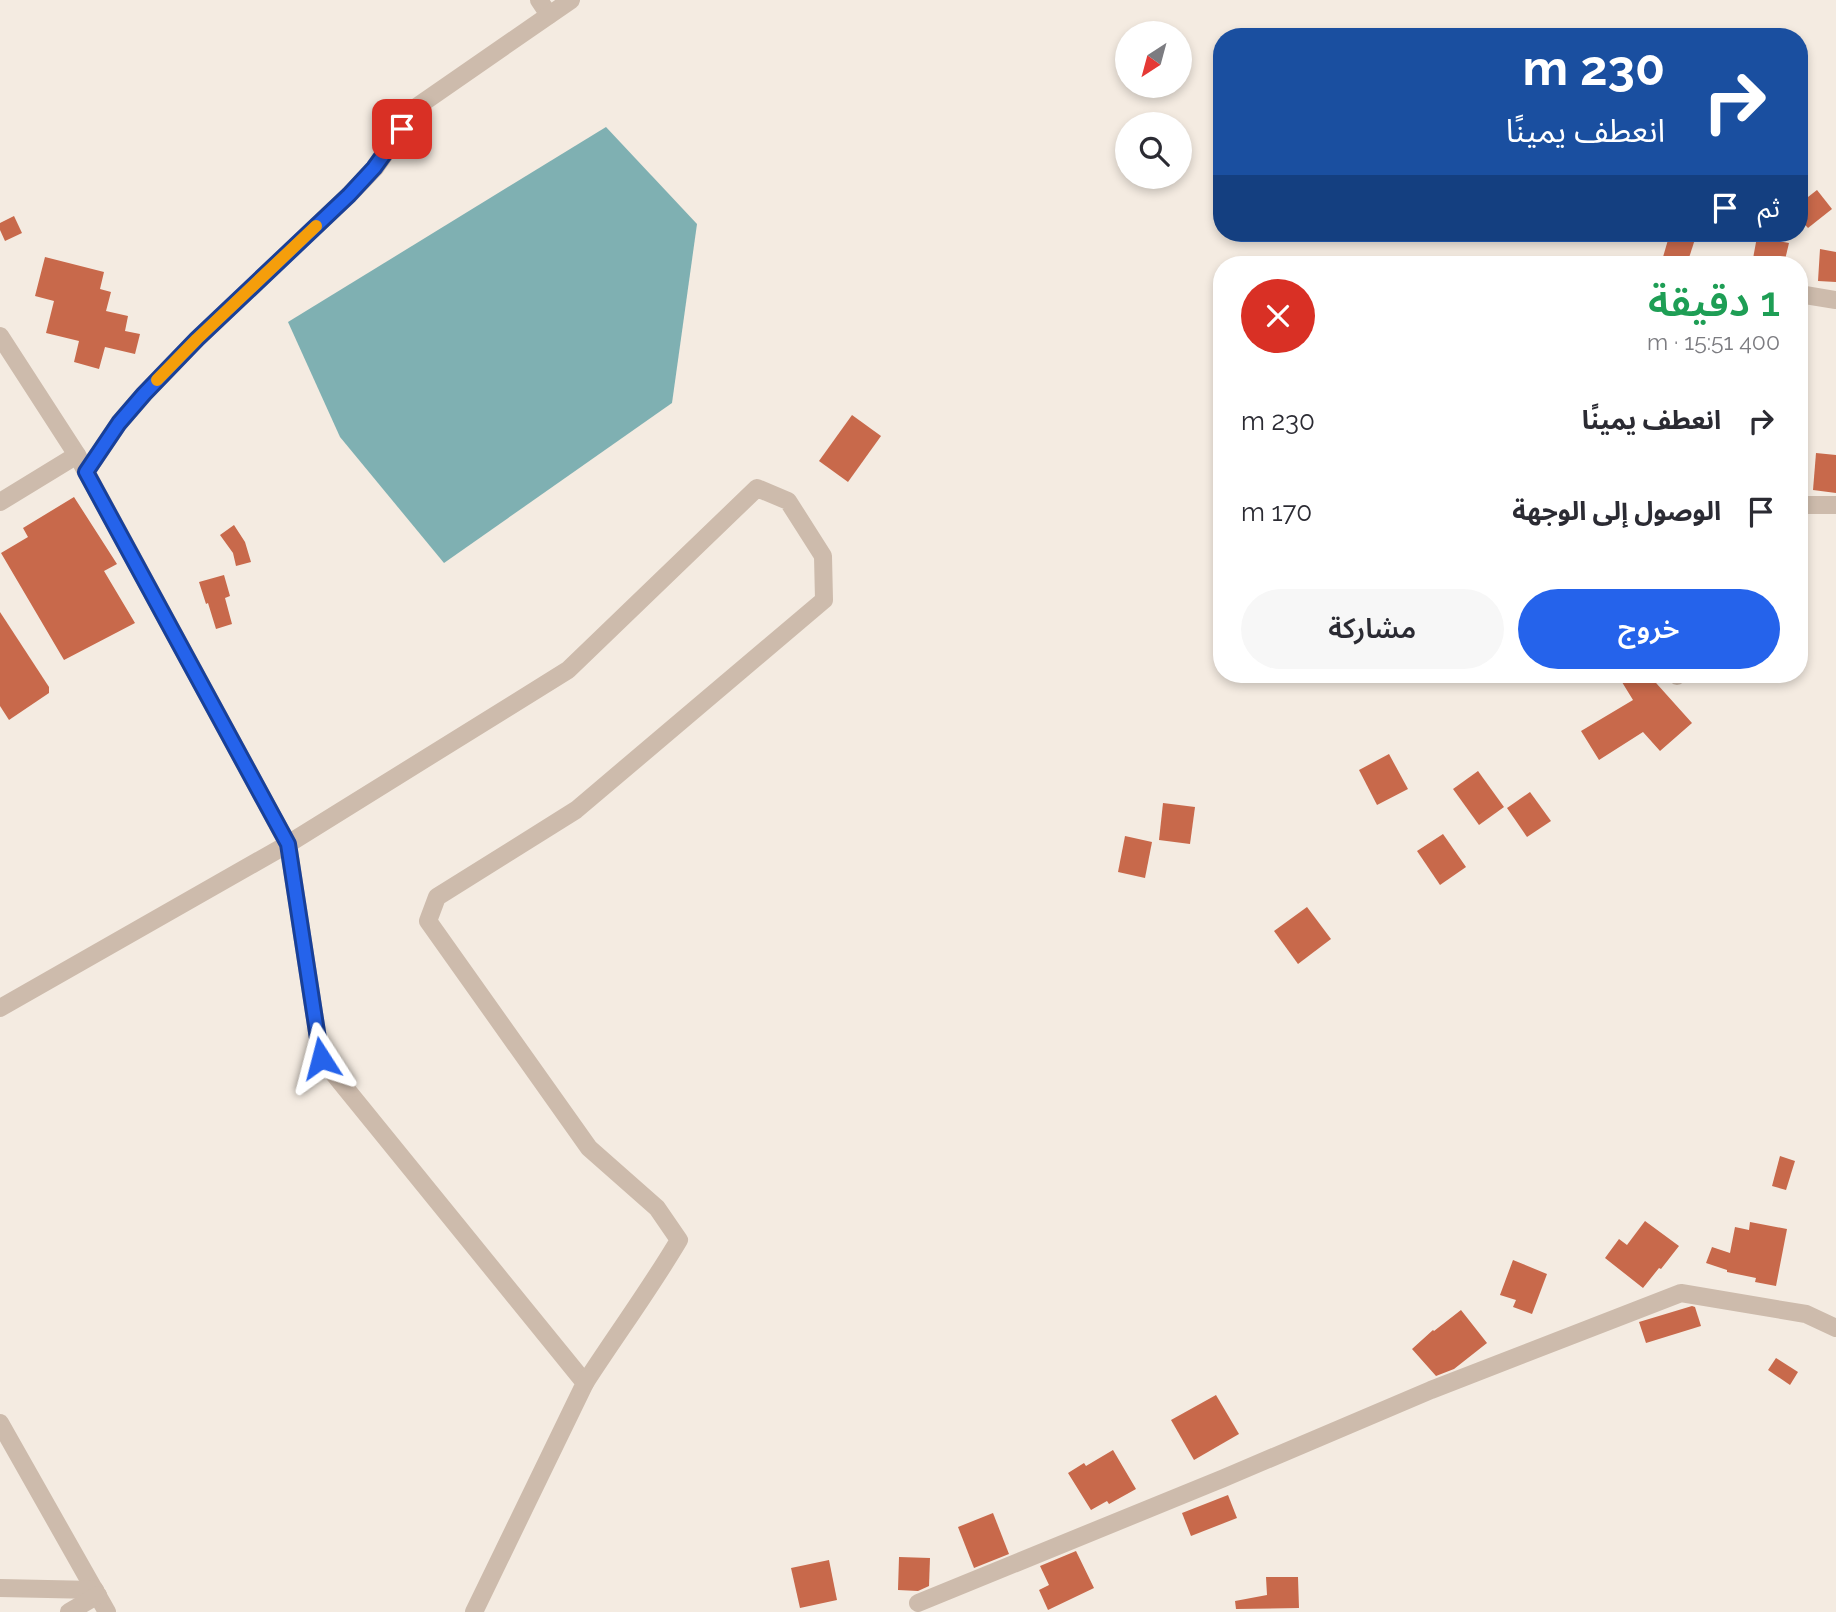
<!DOCTYPE html>
<html lang="ar">
<meta charset="utf-8">
<style>
:root{--surface:#fff;--page:#f7f7f7;--text:#2b2b33;--muted:#7c7c81;--accent:#2563eb}
body{margin:0;font-family:Raleway,"Noto Sans Arabic",sans-serif;background:var(--page);color:var(--text);direction:rtl;height:100vh;display:flex;flex-direction:column;font-size:26px;white-space:nowrap}
*{box-sizing:border-box;margin:0}
p{font-size:23px;color:var(--muted)}
.icon{flex:none;width:38px;height:38px;fill:none;stroke:currentColor;stroke-width:2;stroke-linecap:round;stroke-linejoin:round}
.map{position:relative;flex:1;overflow:hidden;direction:ltr}
.side{position:absolute;left:1213px;top:256px;width:595px;height:427px;display:flex;flex-direction:column;background:var(--surface);border-radius:28px;box-shadow:0 4px 10px #0003;direction:rtl}
.side>*{flex:none}
.guide{position:absolute;left:1213px;top:28px;width:595px;height:214px;border-radius:28px;box-shadow:0 4px 10px #0003;direction:rtl;background:#1a4fa0;color:#fff;overflow:hidden}
.needle{width:46px;rotate:216deg}
.buttons{position:absolute;left:1115px;top:21px;display:grid;gap:14px}
.buttons a{display:grid;place-items:center;width:77px;height:77px;border-radius:50%;background:var(--surface);box-shadow:0 4px 10px #0003;font-size:35px}
.pin{position:absolute;display:grid;place-items:center;width:60px;height:60px;color:#fff;margin:-30px;border-radius:14px;box-shadow:0 4px 10px #0006}
.me{position:absolute;width:77px;margin:-38px;rotate:351deg;stroke-linejoin:round;filter:drop-shadow(0 0 5px #0008)}
.turn{display:flex;align-items:center;gap:24px;height:147px;padding:0 28px;font-size:32px}
.turn .icon{width:91px;height:91px;stroke-width:2.5}
.turn b{display:block;font-size:49px;line-height:60px}
.then{display:flex;align-items:center;height:66px;padding:0 28px;background:#0003;gap:14px;font-size:26px}
.round{display:grid;place-items:center;flex:none;width:74px;height:74px;border-radius:37px;background:var(--page)}
.overview{display:flex;align-items:center;justify-content:space-between;height:119px;padding:0 28px}
h1{font-size:42px;font-weight:600;line-height:52px;color:#1e9e55}
.action{display:flex;gap:14px;margin-top:auto;padding:14px 28px}
.action a{flex:1;height:80px;border-radius:42px;background:var(--accent);color:#fff;font-size:28px;font-weight:600;line-height:80px;text-align:center}
.action a+a{background:var(--page);color:var(--text)}
ul{padding:0;list-style:none}
li{display:flex;align-items:center;gap:21px;height:91px;padding:0 28px}
li div{flex:1}
li b{display:block;font-size:26px}
li em{font-style:normal}
.map>svg:first-child{display:block}
.water{fill:#7fb0b2}
.building{fill:#c8694b}
.lines{fill:none;stroke-linecap:round;stroke-linejoin:round}
.minor{stroke:#cdbbac;stroke-width:18}
.route-casing{stroke:#184099;stroke-width:18}
.route{stroke:#2563eb;stroke-width:12}
.slow{stroke:#f59e0b;stroke-width:12}
</style>
<div class="map">
<svg width="1836" height="1612" viewBox="0 0 1836 1612">
<rect width="100%" height="100%" fill="#f4ebe1"/>
<path class="water" d="M606 127 697 224 672 403 444 563 340 437 288 322Z"/>
<g class="building">
<path d="M1817 190 1832 209 1808 228 1799 218V204Z"/>
<path d="M14 216 22 233 5 241 0 230V223Z"/>
<path d="M1670 233H1697L1687 264 1663 257Z"/>
<path d="M1757 237 1789 243 1784 264H1752Z"/>
<path d="M1820 249 1836 252V282L1818 281Z"/>
<path d="M45 257 104 272 100 289 111 292 106 311 128 316 125 331 140 334 135 354 105 347 99 369 74 362 79 341 46 333 54 301 35 296Z"/>
<path d="M852 415 881 436 848 482 819 461Z"/>
<path d="M1816 453 1836 455V493L1813 490Z"/>
<path d="M74 497 117 564 104 571 135 623 64 660 1 553 28 537 23 528Z"/>
<path d="M234 525 245 542 251 562 236 566 233 553 220 535Z"/>
<path d="M224 575 230 596 225 598 232 624 216 629 208 603 206 604 199 582Z"/>
<path d="M0 612 49 687V693L9 720 0 706Z"/>
<path d="M1617 674H1648L1692 723 1660 751 1643 732 1599 760 1581 731 1633 700Z"/>
<path d="M1389 754 1408 789 1377 805 1359 770Z"/>
<path d="M1478 771 1504 807 1479 825 1453 789Z"/>
<path d="M1530 792 1551 821 1527 837 1507 808Z"/>
<path d="M1163 803 1195 807 1190 844 1159 840Z"/>
<path d="M1443 834 1466 867 1440 885 1417 851Z"/>
<path d="M1125 836 1152 842 1145 878 1118 872Z"/>
<path d="M1307 907 1331 939 1298 964 1274 931Z"/>
<path d="M1780 1156 1795 1161 1786 1190 1772 1186Z"/>
<path d="M1645 1221 1679 1246 1661 1269 1659 1268 1643 1288 1605 1258 1619 1239 1627 1245Z"/>
<path d="M1750 1222 1787 1229 1776 1286 1755 1282 1756 1278 1727 1272V1270L1706 1263 1712 1247 1730 1253 1735 1227 1749 1230Z"/>
<path d="M1513 1260 1547 1274 1532 1314 1513 1307 1516 1300 1500 1295Z"/>
<path d="M1692 1306 1695 1307 1701 1326 1646 1343 1639 1322Z"/>
<path d="M1461 1310 1487 1343 1454 1369 1436 1376 1412 1349 1433 1330 1434 1331Z"/>
<path d="M1776 1358 1798 1372 1790 1385 1768 1370Z"/>
<path d="M1216 1395 1239 1434 1194 1460 1171 1420Z"/>
<path d="M1113 1450 1136 1489 1109 1504 1107 1501 1091 1510 1068 1473 1084 1463 1086 1466Z"/>
<path d="M1228 1495 1237 1518 1191 1536 1182 1513Z"/>
<path d="M993 1513 1009 1554 974 1568 958 1527Z"/>
<path d="M1076 1551 1094 1588 1048 1610 1039 1590 1049 1585 1040 1566Z"/>
<path d="M899 1557 930 1558 929 1586 918 1591 898 1590Z"/>
<path d="M829 1560 837 1600 800 1608 791 1568Z"/>
<path d="M1266 1577H1298L1299 1608 1236 1609 1235 1601 1267 1595Z"/>
</g>
<g class="lines">
<g class="minor">
<path d="M539 0 549 15"/>
<path d="M1799 294 1836 300"/>
<path d="M0 336 77 455 288 844 321 1058 585 1383 474 1612"/>
<path d="M86 472 119 423 144 394 197 339 349 195 375 168 418 106 571 0"/>
<path d="M0 502 77 455"/>
<path d="M1799 505H1836"/>
<path d="M1675 674 1677 676"/>
<path d="M0 1008 288 844 568 670 757 488 788 501 823 556 824 600 576 810 437 897 428 921 589 1148 657 1208 679 1240C650 1289 616 1335 585 1383"/>
<path d="M0 1423 107 1612"/>
<path d="M0 1588 95 1590"/>
<path d="M918 1603 1224 1478 1431 1390 1681 1293 1806 1314 1836 1328"/>
<path d="M69 1612 98 1595"/>
</g>
</g>
<g class="lines">
<defs>
<path id="route" d="M321 1058 288 844 86 472 119 423 144 394 197 339 349 195 374 168 402 129"/>
</defs>
<use href="#route" class="route-casing"/>
<use href="#route" class="route"/>
<path class="slow" d="M157 380 197 339 316 226"/>
</g>
</svg>
<div class="buttons">
<a><svg class="needle" viewBox="-14 -14 28 28"><path d="M0-13l5 13h-10z" fill="#e53935"/><path d="M0 13l5-13h-10z" fill="#7c7c81"/></svg></a>
<a><svg class="icon" aria-label="search" viewBox="0 0 24 24"><circle cx="10" cy="10" r="6"/><path d="M15 15l6 6"/></svg></a>
</div>
<div class="pin" style="left:402px;top:129px;background:#d93025"><svg class="icon" aria-label="arrive" viewBox="0 0 24 24"><path d="M6 21V4h12l-3 4 3 4H6"/></svg></div>
<svg class="me" style="left:321px;top:1058px" viewBox="-20 -20 40 40"><path d="M0-17L14 15 0 8-14 15z" fill="#2563eb" stroke="#fff" stroke-width="4"/></svg>
<div class="guide">
<div class="turn"><svg class="icon" aria-label="right" viewBox="0 0 24 24"><path d="M7 20v-9h11M14 6l5 5-5 5"/></svg><div><b>230 m</b>انعطف يمينًا</div></div>
<div class="then">ثم<svg class="icon" aria-label="arrive" viewBox="0 0 24 24"><path d="M6 21V4h12l-3 4 3 4H6"/></svg></div>
</div>
<section class="side">
<div class="overview"><div><h1>1 دقيقة</h1><p>400 m · 15:51</p></div><a class="round" style="background:#d93025;color:#fff"><svg class="icon" aria-label="close" viewBox="0 0 24 24"><path d="M6 6l12 12M18 6L6 18"/></svg></a></div>
<ul>
<li><svg class="icon" aria-label="right" viewBox="0 0 24 24"><path d="M7 20v-9h11M14 6l5 5-5 5"/></svg><div><b>انعطف يمينًا</b></div><em>230 m</em></li>
<li><svg class="icon" aria-label="arrive" viewBox="0 0 24 24"><path d="M6 21V4h12l-3 4 3 4H6"/></svg><div><b>الوصول إلى الوجهة</b></div><em>170 m</em></li>
</ul>
<div class="action"><a>خروج</a><a>مشاركة</a></div>
</section>
</div>
